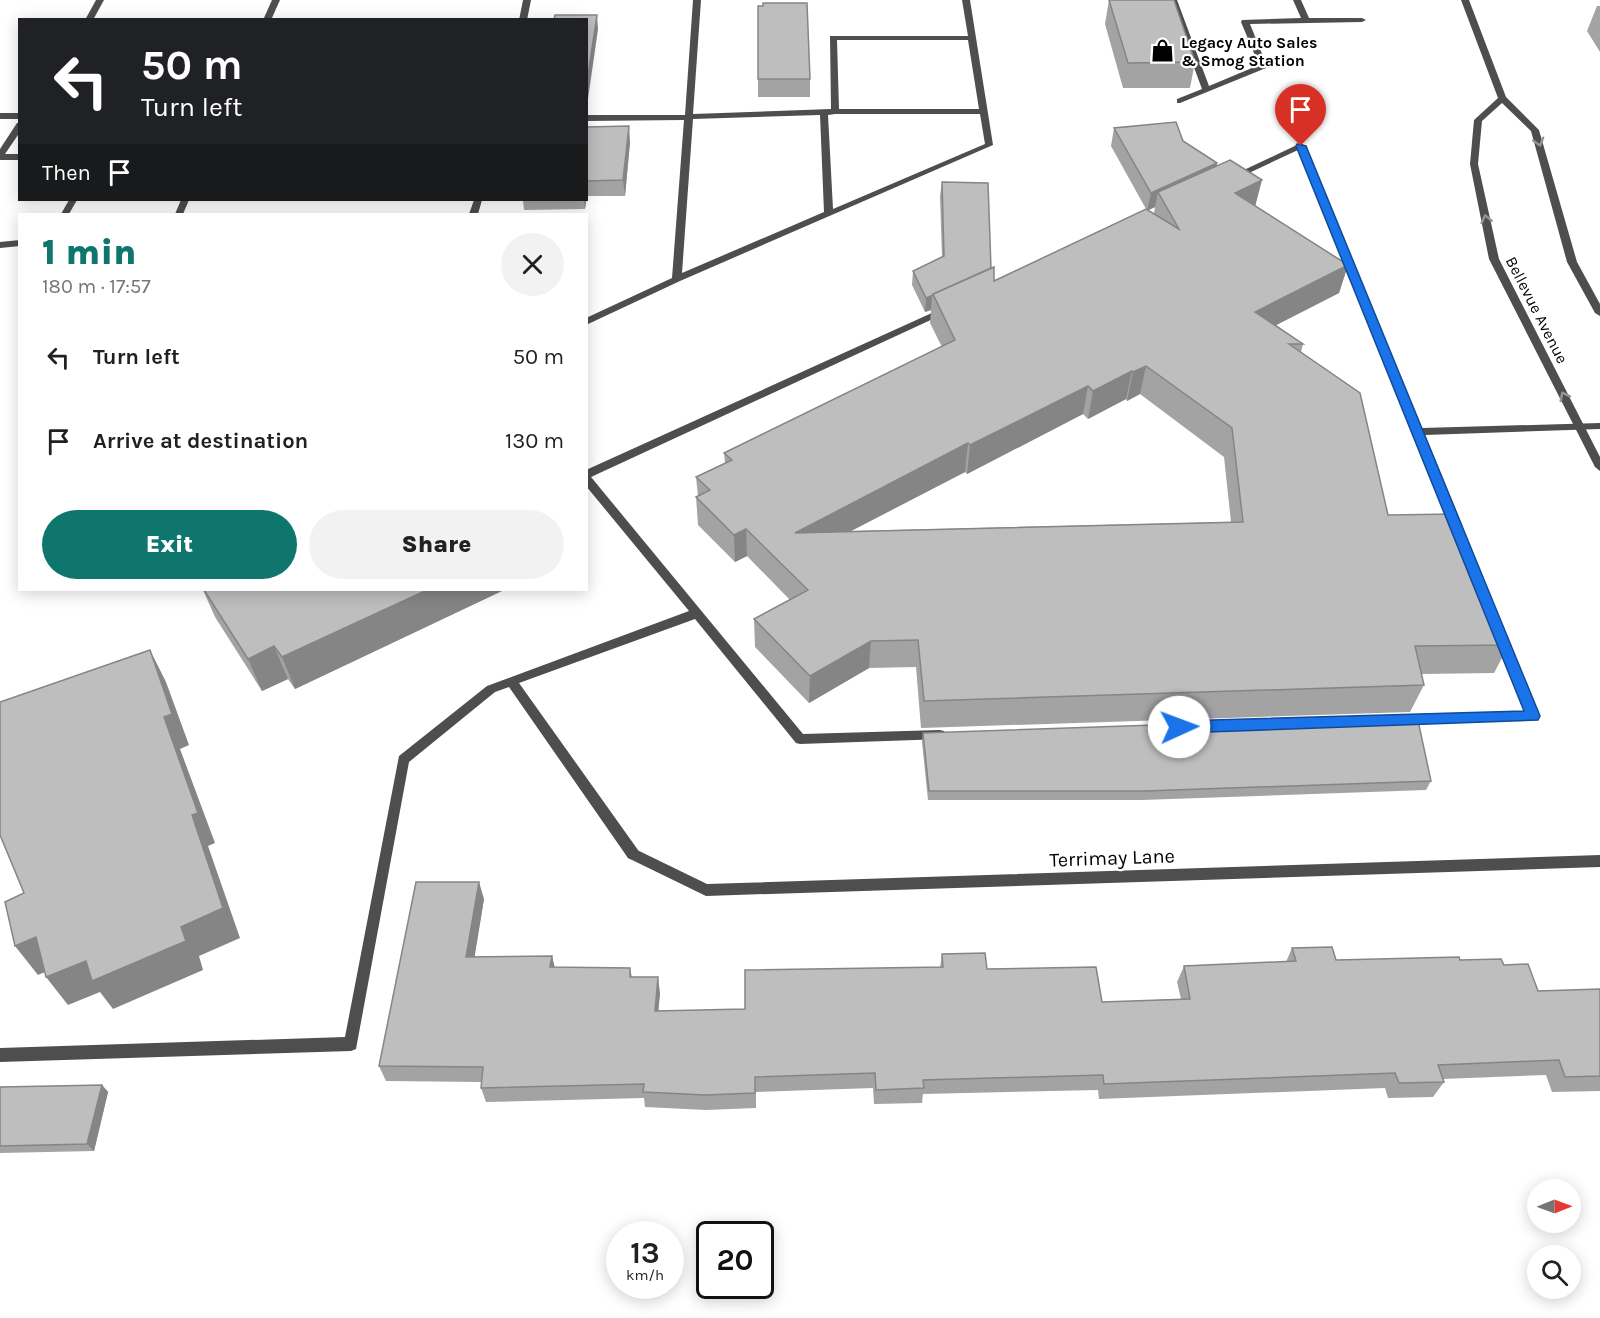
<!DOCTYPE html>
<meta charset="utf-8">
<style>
:root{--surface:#fff;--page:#f2f2f2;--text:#202124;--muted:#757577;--accent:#0f766e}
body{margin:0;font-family:Karla,sans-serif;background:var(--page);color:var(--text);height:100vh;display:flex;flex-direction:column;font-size:22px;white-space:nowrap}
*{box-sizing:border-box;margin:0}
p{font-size:20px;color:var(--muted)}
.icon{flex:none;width:33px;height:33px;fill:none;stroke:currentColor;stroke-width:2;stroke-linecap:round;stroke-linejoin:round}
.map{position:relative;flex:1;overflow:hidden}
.panel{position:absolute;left:18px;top:213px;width:570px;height:378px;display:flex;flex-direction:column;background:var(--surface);border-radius:0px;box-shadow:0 3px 15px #0003}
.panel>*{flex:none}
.banner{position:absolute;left:18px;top:18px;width:570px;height:183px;border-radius:0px;box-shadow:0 3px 15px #0003;background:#202124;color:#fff;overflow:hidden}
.needle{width:39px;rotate:89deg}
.fabs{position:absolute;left:1527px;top:1179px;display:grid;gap:12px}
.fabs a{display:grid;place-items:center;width:54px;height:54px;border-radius:50%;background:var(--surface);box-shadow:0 3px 15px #0003;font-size:30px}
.speed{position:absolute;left:606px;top:1221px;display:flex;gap:12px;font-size:30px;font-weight:700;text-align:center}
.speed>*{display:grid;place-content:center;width:78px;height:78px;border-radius:50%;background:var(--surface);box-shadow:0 3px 15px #0003;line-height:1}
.speed small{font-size:15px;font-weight:400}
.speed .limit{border:3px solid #111;border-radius:9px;background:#fff;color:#111}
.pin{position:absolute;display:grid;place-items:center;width:51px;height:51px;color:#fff;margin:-62px -26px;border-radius:50% 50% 50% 0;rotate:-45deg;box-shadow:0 0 6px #0007}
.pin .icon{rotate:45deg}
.me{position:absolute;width:66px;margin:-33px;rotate:88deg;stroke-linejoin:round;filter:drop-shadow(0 0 4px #0008)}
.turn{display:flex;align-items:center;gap:21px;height:126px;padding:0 24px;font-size:27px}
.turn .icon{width:78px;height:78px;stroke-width:2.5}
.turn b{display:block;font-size:42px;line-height:51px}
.then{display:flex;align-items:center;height:57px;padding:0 24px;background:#0003;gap:12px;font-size:22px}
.round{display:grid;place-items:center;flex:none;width:63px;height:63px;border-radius:32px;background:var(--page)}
.overview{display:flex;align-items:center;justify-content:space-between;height:102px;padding:0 24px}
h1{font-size:36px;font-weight:800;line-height:45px;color:var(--accent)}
.primary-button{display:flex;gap:12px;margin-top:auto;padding:12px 24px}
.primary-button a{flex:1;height:69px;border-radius:36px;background:var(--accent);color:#fff;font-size:24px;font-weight:800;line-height:69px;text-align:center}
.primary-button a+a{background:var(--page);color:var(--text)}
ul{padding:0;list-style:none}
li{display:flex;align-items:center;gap:18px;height:84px;padding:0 24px}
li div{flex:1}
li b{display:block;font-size:22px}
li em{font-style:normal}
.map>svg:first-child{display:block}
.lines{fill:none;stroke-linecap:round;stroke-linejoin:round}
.lane{fill:#4e4e4e;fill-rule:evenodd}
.street{fill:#4e4e4e;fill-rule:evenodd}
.wall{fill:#a3a3a3;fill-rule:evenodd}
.shaded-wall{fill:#858585}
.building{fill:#bebebe;stroke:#858585;stroke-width:1.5;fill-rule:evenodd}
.oneway{stroke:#959595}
.route{fill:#1a73e8;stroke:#114b97;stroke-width:1.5}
.labels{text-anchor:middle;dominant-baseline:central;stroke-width:4.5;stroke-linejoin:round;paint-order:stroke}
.far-poi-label{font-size:16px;font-weight:bold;fill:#000;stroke:#fff;text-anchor:start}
.far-street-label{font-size:16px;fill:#000;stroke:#fff}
.street-label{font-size:20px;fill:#000;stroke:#fff}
</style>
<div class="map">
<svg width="1600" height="1318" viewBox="0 0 1600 1318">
<rect width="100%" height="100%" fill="#fff"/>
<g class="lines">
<g class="lane">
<path d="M96 0H104L93 20H85Z"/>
<path d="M272 0H280L271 20H263Z"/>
<path d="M523 0H531L527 20H519Z"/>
<path d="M693 0H701L693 114 831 109 830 36H968L962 0H970L993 145 680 281 586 325V318L672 278 684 120 586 121V115H685ZM837 40H968L979 109H839ZM835 114H980L985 144 833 209 828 115ZM820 115 824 212 682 273 693 119Z"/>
<path d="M1169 0H1177L1209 86 1259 65 1241 22 1242 20 1301 18 1293 0H1301L1309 18H1362L1366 20 1362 22 1250 24 1267 66 1266 68 1180 103H1177V99L1202 89Z"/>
<rect x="0" y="113" width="20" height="6"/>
<path d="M17 123H20V132L5 154H20V160H0V149Z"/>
<path d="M1301 143 1305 146 1422 428 1600 423V429L1425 435 1463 527 1461 530H1453L1451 527 1298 150 1236 179 1229 177Z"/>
<path d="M69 200H77L69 214H61Z"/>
<path d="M181 200H189L183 214H175Z"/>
<path d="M474 200H482L478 214H469Z"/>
<path d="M20 240V246L0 248V242Z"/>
<path d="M945 307 948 308V312L591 477 803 734 940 730 944 731 946 735 944 739 800 744 796 743 695 619 519 683 638 850 640 854 638 858 633 860 628 858 509 687 495 692 409 762 356 1049 351 1051 0 1062V1048L345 1037 399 756 487 686 689 611 586 486V470Z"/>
<path d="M1501 631 1507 635 1539 716 1537 719 1404 725 1400 723 1398 720 1400 717 1404 715 1525 711 1495 635Z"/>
</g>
<g class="street">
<path d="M1461 0H1469L1506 97 1539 130 1577 262 1600 304V316L1595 313 1567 262 1531 131 1502 103 1482 121 1478 164 1499 259 1600 457V471L1595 467 1489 259 1470 164 1474 120 1498 98Z"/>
<path d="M633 848 707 884 1600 855V867L706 896 628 858 626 854 628 850Z"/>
</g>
</g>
<g class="wall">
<path d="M1109 0 1195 62 1190 88H1123L1105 24Z"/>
<path d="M1597 6H1600V52L1587 31Z"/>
<rect x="758" y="79" width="52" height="18"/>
<path d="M586 127 630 142 625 196H587L585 209 524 210 523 200H586Z"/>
<path d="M1114 128 1183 141 1217 163V165L1255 206 1348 265 1339 293 1276 325 1303 344 1301 352 1388 515 1509 645 1494 673 1421 674 1424 685 1410 712 921 728 916 667 869 668 809 703 755 647 754 619 790 600 747 556 735 562 698 525 696 497 698 496 696 477 725 463 724 453 942 347 930 323 931 310 925 312 912 285 913 271 942 257 940 196 942 182 992 268 994 281 1146 209 1111 146ZM1155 207 1154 213 1148 210ZM1140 394 1224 457 1231 522 851 531 965 472 967 474 1083 414 1088 419 1126 399 1127 401Z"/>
<path d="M203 590H504L295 689 288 679 262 691 215 617Z"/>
<path d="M923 733 1431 781 1426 790 1142 800H928L922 742Z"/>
<path d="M484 899 474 957 552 956 554 967 630 968 632 977 660 993 658 1011 745 1009 940 967 942 954 987 969 1102 1002 1181 999 1177 982 1184 966 1286 962 1292 948 1336 960H1460L1504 965 1538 991 1600 989V1091L1552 1092 1546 1075 1443 1079 1444 1082 1433 1097 1388 1098 1385 1088 1099 1099 1098 1090 923 1094 922 1103 874 1104 873 1088 756 1092V1108L706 1110 645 1107 644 1098 486 1102 481 1088V1082L386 1081 379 1066Z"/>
<path d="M102 1085 108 1092 94 1151 0 1153V1087Z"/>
</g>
<g class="shaded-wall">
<path d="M597 15 598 29 586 113V88Z"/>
<path d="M629 126 630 142 625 196 623 180Z"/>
<path d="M1217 163 1213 181 1158 192 1155 207 1147 211 1151 193Z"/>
<path d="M1262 180 1255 207 1235 193Z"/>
<path d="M586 191 587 196 585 209 584 200H586Z"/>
<path d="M1348 265 1339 293 1247 340 1255 312Z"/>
<path d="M932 296 931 310 925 312 926 298Z"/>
<path d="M1146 366 1140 394 1127 401 1133 372Z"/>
<path d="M1132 371 1126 399 1088 419 1093 391Z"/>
<path d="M1088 386 1083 414 967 474 970 445Z"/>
<path d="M968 443 965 472 795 560V533Z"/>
<path d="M746 529 747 556 735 562 734 535Z"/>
<path d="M427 590H504L295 689 282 657Z"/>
<path d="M871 641 869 668 809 703 810 676Z"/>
<path d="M274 646 288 679 262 691 248 659Z"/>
<path d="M150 650 166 682 189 745 180 749 215 843 208 846 240 938 199 956 203 970 113 1009 100 992 68 1005 46 977 86 961 181 927 192 815 164 717Z"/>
<path d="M479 882 484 899 472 973 466 957Z"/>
<path d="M36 937 59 966 38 975 15 946Z"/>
<path d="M552 956 556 972 550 967Z"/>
<path d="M658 977 660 993 657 1026 655 1011Z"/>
<path d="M102 1085 108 1092 94 1151 87 1144Z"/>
</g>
<g class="building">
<path d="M1109 0H1174L1195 62 1128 63Z"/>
<path d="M763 3H807L810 79H758V6H763Z"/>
<path d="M555 15H597L586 88V20H554Z"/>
<path d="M1176 122 1183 141 1217 163 1151 193 1114 128Z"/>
<path d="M629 126 623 180 586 181V127Z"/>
<path d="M1230 160 1262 180 1235 193 1348 265 1255 312 1303 344H1289L1360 393 1388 515 1454 514 1509 645 1415 646 1424 685 924 701 918 640 871 641 810 676 754 619 808 590 746 529 734 535 696 497 710 490 696 477 732 460 724 453 955 340 933 294 994 267V281L1146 209 1179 229 1158 192ZM1146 366 1232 428 1243 522 795 533 968 443 970 445 1088 386 1093 391 1132 371 1133 372Z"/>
<path d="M942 182 988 183 991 268 933 294V295L926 298 913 271 944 256Z"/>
<path d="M204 590H427L282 657 274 646 248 659Z"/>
<path d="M150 650 172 714 164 717 198 813 192 815 223 908 181 927 186 941 92 981 86 961 46 977 36 937 15 946 5 902 24 893 0 835V702Z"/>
<path d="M1417 716 1431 781 1145 791H929L923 733Z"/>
<path d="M416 882H479L466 957 552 956 550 967 630 968V977H658L655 1011 745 1009V970L943 967 942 954 985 953 987 969 1096 967 1102 1002 1190 999 1184 966 1296 961 1292 948 1332 947 1336 960 1459 957 1460 960 1501 959 1504 965 1528 964 1538 991 1600 989V1076L1565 1077 1559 1060 1438 1065 1444 1082 1399 1083 1395 1073 1104 1084 1103 1075 923 1080 924 1088 876 1090 875 1073 755 1077V1093L705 1095 643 1092 644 1084 481 1088 483 1067 379 1066Z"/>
<path d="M102 1085 87 1144 0 1146V1087Z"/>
</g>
<defs><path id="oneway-chevron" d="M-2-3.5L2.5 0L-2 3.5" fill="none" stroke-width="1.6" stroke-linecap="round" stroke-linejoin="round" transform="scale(1.5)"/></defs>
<g class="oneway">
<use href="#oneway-chevron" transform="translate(1539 142) rotate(74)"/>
<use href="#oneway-chevron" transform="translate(1486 219) rotate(-102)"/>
<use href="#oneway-chevron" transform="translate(1564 396) rotate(-117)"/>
</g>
<path class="route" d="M1297 144 1306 146 1540 716 1538 720 1179 733 1174 731 1171 727 1174 723 1179 721 1524 711 1296 146Z"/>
<defs>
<symbol id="shop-bare" viewBox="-9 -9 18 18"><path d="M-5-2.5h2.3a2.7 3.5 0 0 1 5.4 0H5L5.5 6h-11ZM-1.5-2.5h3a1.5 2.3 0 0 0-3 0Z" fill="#000" stroke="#fff" stroke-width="2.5" paint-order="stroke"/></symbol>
</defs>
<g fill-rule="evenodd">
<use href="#shop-bare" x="1146" y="34" width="33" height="33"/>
</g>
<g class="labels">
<g class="far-poi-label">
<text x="1181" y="42">Legacy Auto Sales<tspan x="1181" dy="18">&amp; Smog Station</tspan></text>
</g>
<g class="far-street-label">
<text transform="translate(1537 310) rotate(63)">Bellevue Avenue</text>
</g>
<g class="street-label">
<text transform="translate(1112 858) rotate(-2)">Terrimay Lane</text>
</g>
</g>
</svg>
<div class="fabs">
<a><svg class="needle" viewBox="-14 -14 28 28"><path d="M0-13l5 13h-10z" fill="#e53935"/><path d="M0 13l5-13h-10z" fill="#757577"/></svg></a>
<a><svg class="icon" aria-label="search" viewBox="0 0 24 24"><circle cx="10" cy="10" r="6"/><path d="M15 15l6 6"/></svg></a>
</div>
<div class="speed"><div>13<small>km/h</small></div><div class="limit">20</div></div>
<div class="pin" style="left:1301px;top:146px;background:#d93025"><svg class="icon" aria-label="arrive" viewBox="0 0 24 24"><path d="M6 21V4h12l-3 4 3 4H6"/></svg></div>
<svg class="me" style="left:1179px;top:727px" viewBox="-20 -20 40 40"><circle r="19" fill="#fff"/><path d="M0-13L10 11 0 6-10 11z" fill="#1a73e8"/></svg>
<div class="banner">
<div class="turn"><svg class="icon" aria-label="left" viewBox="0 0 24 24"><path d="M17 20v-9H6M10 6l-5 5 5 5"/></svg><div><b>50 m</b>Turn left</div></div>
<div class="then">Then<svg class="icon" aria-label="arrive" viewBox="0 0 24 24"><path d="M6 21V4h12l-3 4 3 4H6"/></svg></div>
</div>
<section class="panel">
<div class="overview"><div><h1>1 min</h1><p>180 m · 17:57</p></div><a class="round"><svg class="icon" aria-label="close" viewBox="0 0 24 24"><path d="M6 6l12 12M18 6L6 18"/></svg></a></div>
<ul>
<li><svg class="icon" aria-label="left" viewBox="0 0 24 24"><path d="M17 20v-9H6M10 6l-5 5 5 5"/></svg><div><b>Turn left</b></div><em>50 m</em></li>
<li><svg class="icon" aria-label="arrive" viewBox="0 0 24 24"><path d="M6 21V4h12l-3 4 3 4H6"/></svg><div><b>Arrive at destination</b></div><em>130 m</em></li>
</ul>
<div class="primary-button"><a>Exit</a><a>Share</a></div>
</section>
</div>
